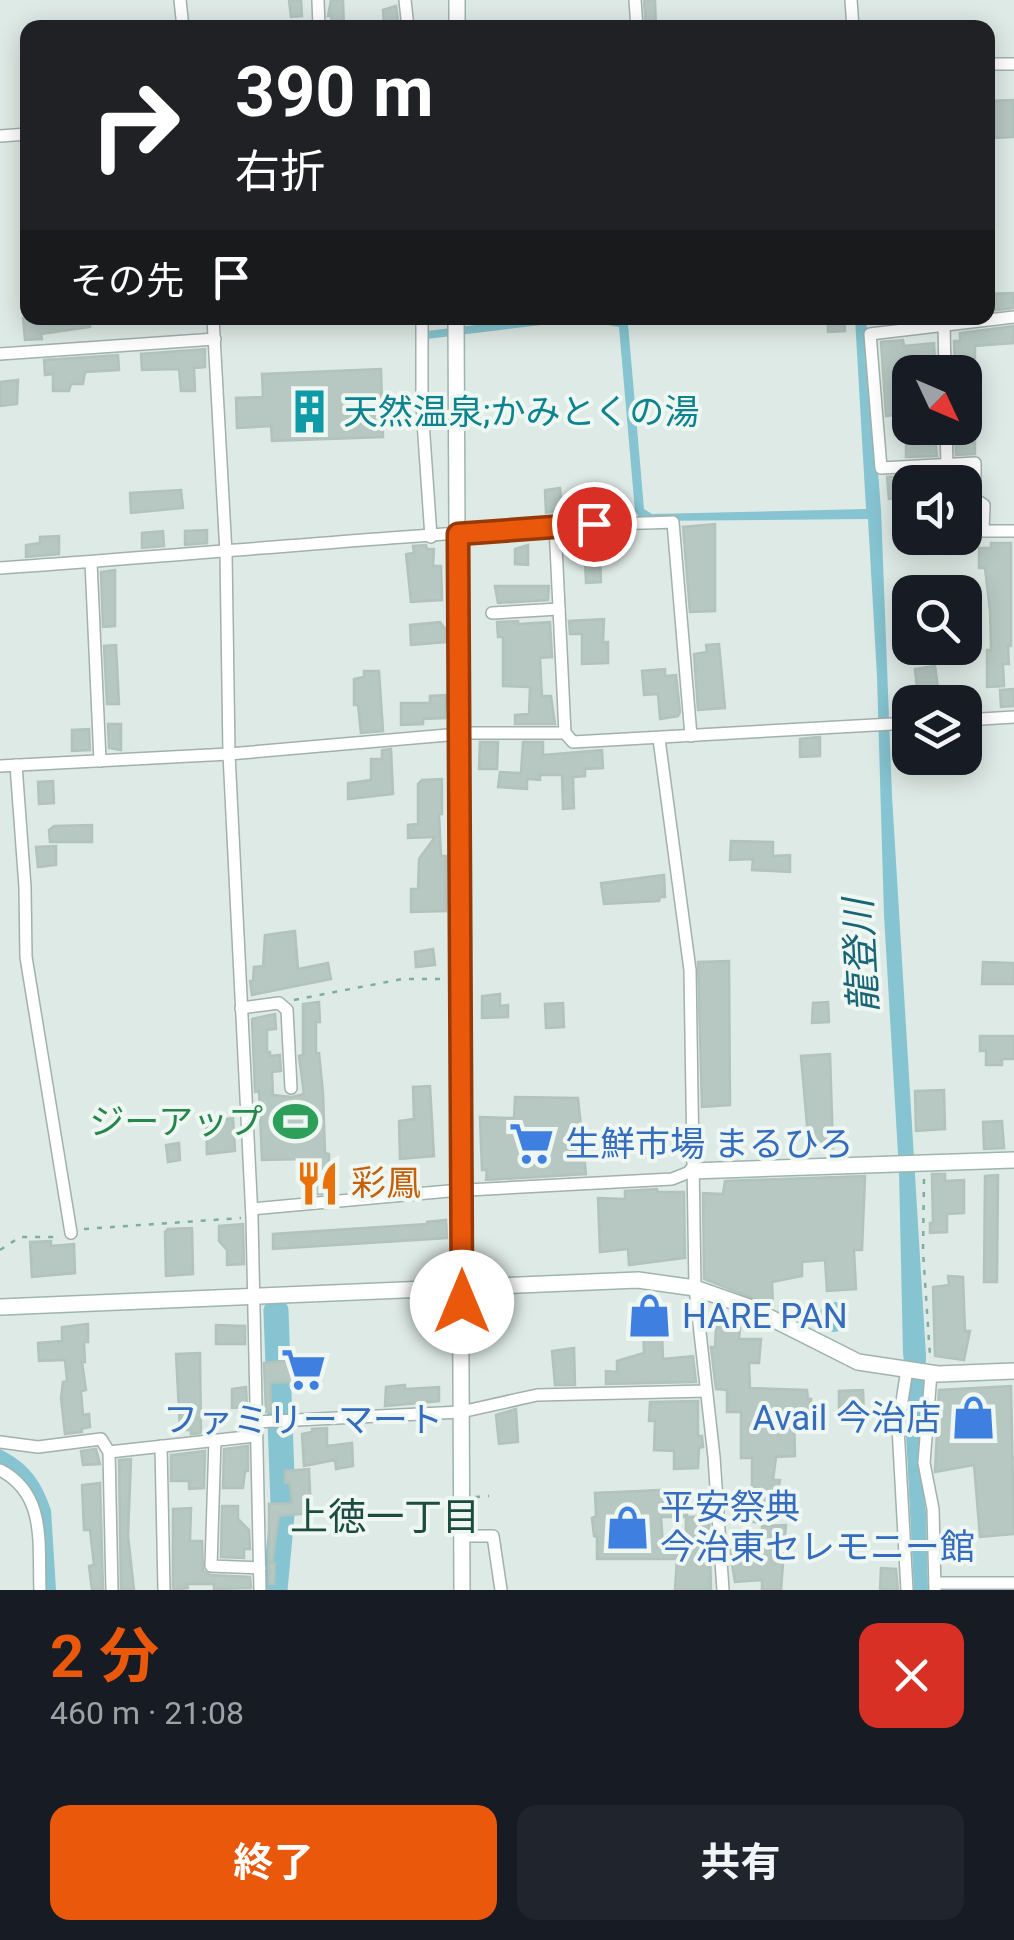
<!DOCTYPE html>
<html lang="ja">
<meta charset="utf-8">
<style>
:root{--surface:#171b24;--page:#20242c;--text:#f1f3f6;--muted:#9ea1a6;--accent:#ea580c}
body{margin:0;font-family:Roboto,"Noto Sans JP",sans-serif;background:var(--page);color:var(--text);height:100vh;display:flex;flex-direction:column;font-size:38px;white-space:nowrap}
*{box-sizing:border-box;margin:0}
p{font-size:32px;color:var(--muted)}
.icon{flex:none;width:55px;height:55px;fill:none;stroke:currentColor;stroke-width:2;stroke-linecap:round;stroke-linejoin:round}
.map{position:relative;height:1590px;overflow:hidden}
.side{display:flex;flex-direction:column;background:var(--surface);flex:1}
.side>*{flex:none}
.guide{position:absolute;left:20px;top:20px;width:975px;height:305px;border-radius:20px;box-shadow:0 5px 25px #0003;background:#202124;color:#fff;overflow:hidden}
.needle{width:65px;rotate:134deg}
.controls{position:absolute;left:892px;top:355px;display:grid;gap:20px}
.controls a{display:grid;place-items:center;width:90px;height:90px;border-radius:20px;background:var(--surface);box-shadow:0 5px 25px #0003;font-size:50px}
.pin{position:absolute;display:grid;place-items:center;width:85px;height:85px;color:#fff;margin:-42px;border:5px solid #fff;border-radius:50%;box-shadow:0 2px 10px #0007}
.me{position:absolute;width:110px;margin:-55px;rotate:0deg;stroke-linejoin:round;filter:drop-shadow(0 0 8px #0008)}
.turn{display:flex;align-items:center;gap:35px;height:210px;padding:0 50px;font-size:45px}
.turn .icon{width:130px;height:130px;stroke-width:2.5}
.turn b{display:block;font-size:70px;line-height:85px}
.then{display:flex;align-items:center;height:95px;padding:0 50px;background:#0003;gap:20px;font-size:38px}
.round{display:grid;place-items:center;flex:none;width:105px;height:105px;border-radius:20px;background:var(--page)}
.headline{display:flex;align-items:center;justify-content:space-between;height:170px;padding:0 50px}
h1{font-size:60px;font-weight:700;line-height:75px;color:var(--accent)}
.button{display:flex;gap:20px;margin-top:auto;padding:20px 50px}
.button a{flex:1;height:115px;border-radius:20px;background:var(--accent);color:#fff;font-size:40px;font-weight:700;line-height:115px;text-align:center}
.button a+a{background:var(--page);color:var(--text)}
.map>svg:first-child{display:block}
.water{fill:#85c4d0}
.lines{fill:none;stroke-linecap:round;stroke-linejoin:round}
.river{stroke:#85c4d0;stroke-width:25}
.building{fill:#b7c7c1;stroke:#b1c3bc;stroke-width:2.5;fill-rule:evenodd}
.street-casing{stroke:#a1b1ac;stroke-width:14}
.secondary-casing{stroke:#9db5ad;stroke-width:18}
.path{stroke:#7eae9f;stroke-width:2.5;stroke-dasharray:5 8;stroke-linecap:butt}
.street{stroke:#fff;stroke-width:11}
.secondary{stroke:#fff;stroke-width:15}
.route-casing{stroke:#983908;stroke-width:25}
.route{stroke:#ea580c;stroke-width:18}
.labels{text-anchor:middle;dominant-baseline:central;stroke-width:8;stroke-linejoin:round;paint-order:stroke}
.culture-label{font-size:35px;fill:#0d838f;stroke:#eef7f2;text-anchor:start}
.leisure-label{font-size:35px;fill:#27864d;stroke:#eef7f2;text-anchor:end}
.shop-label{font-size:35px;fill:#366cbe;stroke:#eef7f2;text-anchor:start}
.food-label{font-size:35px;fill:#c56008;stroke:#eef7f2;text-anchor:start}
.water-label{font-size:38px;font-style:italic;fill:#1a6575;stroke:#eef7f2}
.neighbourhood-label{font-size:38px;fill:#1c4b40;stroke:#eef7f2}
</style>
<div class="map">
<svg width="1014" height="1590" viewBox="0 0 1014 1590">
<rect width="100%" height="100%" fill="#deeae5"/>
<g class="water">
<path d="M531 318H619L628 324 644 509 652 514 866 509 855 318H866L881 510 892 796 926 1356 922 1478 926 1513 928 1590H914L906 1433 907 1388 903 1353 899 1171 884 915 877 676 868 519 642 521 635 511 619 327 581 320 427 339V331Z"/>
<circle cx="834" cy="1317" r="15"/>
<path d="M0 1449C28 1463 41 1480 51 1510L56 1590H43C39 1536 50 1496 0 1463Z"/>
</g>
<g class="lines">
<path class="river" d="M275 1590 283 1504 276 1311"/>
</g>
<g class="building">
<path d="M289 0H301L302 16 291 17Z"/>
<path d="M331 0H343L344 28H332L331 16H328Z"/>
<path d="M644 0H655L656 28H646Z"/>
<path d="M396 6 399 28H384L383 10Z"/>
<path d="M1014 100V137L994 138 992 112H988V101Z"/>
<path d="M1014 293V308L988 311V294Z"/>
<path d="M23 318H90V327L41 334 42 339 25 340Z"/>
<path d="M828 318H844L845 331 828 332Z"/>
<path d="M1014 326V343L975 346V454L956 455 955 431 965 428V372H955L954 341H960V333Z"/>
<path d="M903 340 904 346 934 343 935 362 910 364V428H934L937 456 906 457V434L895 435 894 415 886 416 881 342Z"/>
<path d="M205 349V367L194 368 195 391H181L179 369 142 370 141 354Z"/>
<path d="M118 355 119 370 85 372 83 384H71L69 391H53V374L45 375 44 360Z"/>
<path d="M381 369 383 437 272 441 271 426 237 428 236 398 263 397 262 374Z"/>
<path d="M18 380 17 404 0 406V382Z"/>
<path d="M966 473V482H903L904 497 889 499 887 477Z"/>
<path d="M560 488 562 510 546 513 545 490Z"/>
<path d="M181 490 183 508 131 513 130 493Z"/>
<path d="M715 524V611L690 612 683 527Z"/>
<path d="M207 530V543L185 545V531Z"/>
<path d="M163 531 164 546 142 548V533Z"/>
<path d="M59 536V554L26 557V545L40 543V537Z"/>
<path d="M991 543H1011V646H1008L1009 664H1003L1004 686 987 687V650H991L990 611 985 568H979V548H991Z"/>
<path d="M426 545 427 549H434L433 566H441L442 600 411 602 406 554 414 553 413 546Z"/>
<path d="M528 545V565L515 564V549Z"/>
<path d="M600 558 601 582 586 583 585 559Z"/>
<path d="M115 570V626L103 627 101 572Z"/>
<path d="M495 586H549L548 600 498 603Z"/>
<path d="M604 619 603 642H608V663L582 664V634H570L569 621Z"/>
<path d="M518 621V624L550 622 552 657 540 658 542 696H551L555 724H515V715L529 714 530 687 503 686V637H498L497 622Z"/>
<path d="M440 622 446 630V642L411 645 410 625Z"/>
<path d="M719 644 725 708 698 710 694 654 707 652 706 645Z"/>
<path d="M116 645 119 704H107L104 646Z"/>
<path d="M935 666 939 696 918 699 915 669Z"/>
<path d="M665 669V676L676 675 680 712 678 716 660 719 658 694 644 695 642 671Z"/>
<path d="M364 671H379L383 731 361 733 358 705H354V679L364 677Z"/>
<path d="M1014 689V706L1001 707 1000 690Z"/>
<path d="M446 695 445 718 423 719V724L401 725V703H430V696Z"/>
<path d="M108 724H121V750L109 748Z"/>
<path d="M89 729 90 750 72 751V730Z"/>
<path d="M820 737V756L800 757V739Z"/>
<path d="M480 742H498L497 769H479Z"/>
<path d="M523 742H543V755L602 750 603 768 585 769V776L573 777 574 808 563 809 562 775H540V780L527 779V789L498 787 500 772 521 773Z"/>
<path d="M391 749 393 794 348 799V783L371 780V759H382V750Z"/>
<path d="M442 779V814H439L441 856H446V911L411 912V889H418L419 859 435 837 408 838V825L418 824V784L422 780Z"/>
<path d="M53 781 54 803 39 804 38 782Z"/>
<path d="M92 825V842H50L49 830 54 826Z"/>
<path d="M731 841 773 842V856L790 855V872L752 870 753 859 730 860Z"/>
<path d="M56 846V865L38 867 36 847Z"/>
<path d="M664 875 665 897H660L659 901 604 904 601 883Z"/>
<path d="M295 931 298 969 328 963 331 979 252 995 250 981H253L254 967 263 966 265 935Z"/>
<path d="M433 949 435 965 416 967 415 952Z"/>
<path d="M729 961 730 1105 702 1107 698 962Z"/>
<path d="M983 962 1014 963V984H982Z"/>
<path d="M500 994V1006L508 1005V1017L482 1018V996Z"/>
<path d="M319 1002 320 1022H316V1053H319L323 1093 325 1153 329 1154V1193L307 1195 304 1159 262 1160 259 1091 255 1092 252 1019 275 1014 276 1029 267 1030V1052H270V1056L280 1055V1058L281 1071 272 1072 273 1095 292 1097 304 1094 299 1056 303 1055V1004Z"/>
<path d="M828 1002 829 1022 812 1023 813 1003Z"/>
<path d="M563 1003 564 1027 546 1028 545 1004Z"/>
<path d="M980 1036H1014V1059H1002V1065H986V1051H980Z"/>
<path d="M830 1054 833 1148H809L801 1056Z"/>
<path d="M430 1086 434 1156 400 1159 399 1121 414 1119 413 1087Z"/>
<path d="M944 1090 945 1129 916 1131 915 1091Z"/>
<path d="M515 1097 578 1098 586 1174 486 1180 487 1170H482L480 1117 514 1118Z"/>
<path d="M233 1118 235 1151 207 1154 206 1122Z"/>
<path d="M1002 1121 1004 1148 984 1149 983 1122Z"/>
<path d="M179 1143 180 1160 168 1162 166 1145Z"/>
<path d="M932 1174H945V1181L964 1180V1213L947 1214V1232L930 1233V1223H933Z"/>
<path d="M998 1175 997 1282H984L985 1176Z"/>
<path d="M865 1176 862 1250H854L856 1289 827 1291 825 1260 802 1262V1276L772 1282 773 1306 704 1279 703 1193 723 1194 725 1181Z"/>
<path d="M657 1189 658 1192H684L685 1258 629 1265 628 1249 600 1252 598 1198 625 1199V1191Z"/>
<path d="M446 1220 447 1238 273 1249V1234L427 1224V1222Z"/>
<path d="M243 1224 244 1264 227 1265V1250L219 1241V1226Z"/>
<path d="M192 1228 193 1274 166 1276 165 1232 168 1229Z"/>
<path d="M51 1241V1246L74 1244 75 1273 32 1277 30 1242Z"/>
<path d="M948 1276 963 1277 965 1331H970L964 1360 935 1356 933 1287 949 1285Z"/>
<path d="M636 1309H661L663 1359 693 1356 696 1382 606 1384V1371L617 1372V1361L644 1353 643 1325 636 1324Z"/>
<path d="M88 1324V1342H84L85 1362H82L86 1390 81 1391 83 1415 89 1414 90 1427 81 1429 82 1432 65 1434 61 1398 63 1382 67 1381 65 1360 39 1361 38 1343 62 1341V1327Z"/>
<path d="M216 1325 245 1326V1344H216Z"/>
<path d="M716 1327 740 1328 739 1339H761L759 1363H749L750 1388 807 1390 808 1399H811V1418H794L795 1456 776 1457 773 1480H780L778 1492H773L771 1522H752V1458H741V1412H727V1390L716 1389 711 1347H715Z"/>
<path d="M574 1348 575 1385H555L552 1351Z"/>
<path d="M200 1353 201 1433 191 1434V1430H180L176 1354Z"/>
<path d="M321 1358 322 1380 270 1383 271 1412H266L264 1363Z"/>
<path d="M405 1385V1389L439 1387V1401L385 1406 386 1387Z"/>
<path d="M1011 1386 1014 1534 980 1537 974 1465 935 1472 939 1390Z"/>
<path d="M246 1387 247 1407 232 1408V1389Z"/>
<path d="M863 1390 864 1418H839V1391Z"/>
<path d="M698 1401V1436H702L703 1447 699 1448 698 1468 674 1469V1451L654 1450 655 1421H649L650 1402Z"/>
<path d="M516 1409 518 1442 499 1444 496 1415Z"/>
<path d="M327 1428V1446L352 1443 353 1466 336 1469 335 1460 304 1466 302 1434 312 1432V1429Z"/>
<path d="M248 1446V1471H245L243 1488H223L224 1449Z"/>
<path d="M96 1449 100 1464 83 1465 81 1451Z"/>
<path d="M205 1451 204 1488 189 1489V1481H171V1455Z"/>
<path d="M131 1459 128 1536 134 1590H121L119 1460Z"/>
<path d="M309 1469 311 1513 279 1516 272 1563H275L274 1584H269V1504L292 1503 290 1483H285V1471Z"/>
<path d="M100 1483 103 1590H92L89 1566 94 1565 90 1530H84L82 1485Z"/>
<path d="M660 1490V1495L687 1493V1517L709 1516 711 1590H675L677 1559H597V1537L594 1536 592 1518 596 1516 595 1493ZM661 1517H686V1544L663 1545Z"/>
<path d="M222 1506H238V1519L249 1530 250 1549H244V1558L221 1557Z"/>
<path d="M191 1508 190 1541H202L203 1571 211 1575 250 1577 251 1588 214 1589V1584H187L188 1588 173 1590V1509Z"/>
<path d="M786 1525 781 1590H762V1580L735 1582 729 1546 762 1545V1526Z"/>
<path d="M881 1568 896 1569 898 1590H880Z"/>
</g>
<g class="lines">
<defs>
<g id="street">
<path d="M180 0 183 28"/>
<path d="M318 0 319 28"/>
<path d="M405 0 408 28"/>
<path d="M635 0 637 28"/>
<path d="M851 0 853 28"/>
<path d="M988 64H1014"/>
<path d="M0 136 28 134"/>
<path d="M1014 317 870 334 881 468 975 463V499L984 505 983 531H1014"/>
<path d="M213 318 226 553 229 754 252 1218 260 1590"/>
<path d="M422 318V407L431 537"/>
<path d="M944 324 945 372"/>
<path d="M0 354 215 339"/>
<path d="M946 428 947 465"/>
<path d="M555 525 565 733"/>
<path d="M91 562 100 761"/>
<path d="M0 568C224 553 449 529 673 522L691 736"/>
<path d="M492 613 559 609"/>
<path d="M965 720 1014 717"/>
<path d="M659 739 690 970 695 1288 714 1457 723 1590"/>
<path d="M16 765 25 887 26 957 71 1233"/>
<path d="M0 766 229 754 471 733H565L573 742 910 723"/>
<path d="M241 1008 279 1003 287 1010 291 1088"/>
<path d="M252 1209 449 1191 672 1179 692 1171"/>
<path d="M907 1369 898 1427 907 1590"/>
<path d="M931 1373 924 1463 933 1509 935 1590"/>
<path d="M255 1422 461 1412 537 1395 706 1391"/>
<path d="M215 1440 211 1566 260 1568"/>
<path d="M0 1442 38 1447 101 1439 109 1452 112 1590"/>
<path d="M161 1446 164 1590"/>
<path d="M109 1452 255 1436"/>
<path d="M0 1470C47 1494 38 1545 40 1590"/>
<path d="M462 1536H493L501 1590"/>
<path d="M935 1583H1014"/>
</g>
<g id="secondary">
<path d="M457 0V28"/>
<path d="M456 318 462 1590"/>
<path d="M692 1171 1014 1160"/>
<path d="M0 1307 638 1280 695 1288 749 1307 858 1362 938 1374 1014 1371"/>
</g>
</defs>
<use href="#street" class="street-casing"/>
<use href="#secondary" class="secondary-casing"/>
<g class="path">
<path d="M294 1000 402 979H444"/>
<path d="M924 1179 923 1251 930 1356"/>
<path d="M84 1229 241 1218"/>
<path d="M0 1250 20 1237H59"/>
<path d="M475 1497 489 1496"/>
</g>
<use href="#street" class="street"/>
<use href="#secondary" class="secondary"/>
</g>
<g class="lines">
<defs>
<path id="route" d="M462 1302 458 534 594 524"/>
</defs>
<use href="#route" class="route-casing"/>
<use href="#route" class="route"/>
</g>
<defs>
<symbol id="building-bare" viewBox="-9 -9 18 18"><path d="M-4-6H4V6H1V3H-1V6H-4ZM-2.5-4.3h1.7v1.8h-1.7ZM.8-4.3h1.7v1.8H.8ZM-2.5-1h1.7V.8h-1.7ZM.8-1h1.7V.8H.8Z" fill="#0f9aa8" stroke="#eef7f2" stroke-width="2.5" paint-order="stroke"/></symbol>
<symbol id="stadium-bare" viewBox="-9 -9 18 18"><path d="M0-5a6.5 5 0 1 0 0 10a6.5 5 0 1 0 0-10ZM-3.5-1.8h7v3.6h-7Z" fill="#2e9e5b" stroke="#eef7f2" stroke-width="2.5" paint-order="stroke"/></symbol>
<symbol id="supermarket-bare" viewBox="-9 -9 18 18"><path d="M-6-5.5h2.5l.6 2H6L4.5 2H-2.5L-4.4-4H-6ZM-1.5 3.2a1.3 1.3 0 1 0 .1 0ZM3 3.2a1.3 1.3 0 1 0 .1 0Z" fill="#3f7fe0" stroke="#eef7f2" stroke-width="2.5" paint-order="stroke"/></symbol>
<symbol id="restaurant-bare" viewBox="-9 -9 18 18"><path d="M-5-6h1v4h1v-4h1v4h1v-4h1v5L-1.5 .5V6h-2V.5L-5-1ZM5-6V6H3V1.5H1.5Q1.5-4 5-6Z" fill="#e8710a" stroke="#eef7f2" stroke-width="2.5" paint-order="stroke"/></symbol>
<symbol id="shop-bare" viewBox="-9 -9 18 18"><path d="M-5-2.5h2.3a2.7 3.5 0 0 1 5.4 0H5L5.5 6h-11ZM-1.5-2.5h3a1.5 2.3 0 0 0-3 0Z" fill="#3f7fe0" stroke="#eef7f2" stroke-width="2.5" paint-order="stroke"/></symbol>
</defs>
<g fill-rule="evenodd">
<use href="#building-bare" x="278" y="380" width="63" height="63"/>
<use href="#stadium-bare" x="264" y="1090" width="63" height="63"/>
<use href="#supermarket-bare" x="500" y="1112" width="63" height="63"/>
<use href="#restaurant-bare" x="286" y="1152" width="63" height="63"/>
<use href="#shop-bare" x="618" y="1284" width="63" height="63"/>
<use href="#supermarket-bare" x="272" y="1338" width="63" height="63"/>
<use href="#shop-bare" x="942" y="1386" width="63" height="63"/>
<use href="#shop-bare" x="596" y="1496" width="63" height="63"/>
</g>
<g class="labels">
<g class="culture-label">
<text x="343" y="412">天然温泉;かみとくの湯</text>
</g>
<g class="leisure-label">
<text x="263" y="1122">ジーアップ</text>
</g>
<g class="shop-label">
<text x="565" y="1144">生鮮市場 まるひろ</text>
<text x="682" y="1316">HARE PAN</text>
<text x="941" y="1418" text-anchor="end">Avail 今治店</text>
<text x="303" y="1420" text-anchor="middle">ファミリーマート</text>
<text x="660" y="1507">平安祭典<tspan x="660" dy="40">今治東セレモニー館</tspan></text>
</g>
<g class="food-label">
<text x="351" y="1183">彩鳳</text>
</g>
<g class="water-label">
<text transform="translate(861 956) rotate(-93)">龍登川</text>
</g>
<g class="neighbourhood-label">
<text x="385" y="1517">上徳一丁目</text>
</g>
</g>
</svg>
<div class="controls">
<a><svg class="needle" viewBox="-14 -14 28 28"><path d="M0-13l5 13h-10z" fill="#e53935"/><path d="M0 13l5-13h-10z" fill="#9ea1a6"/></svg></a>
<a><svg class="icon" aria-label="sound" viewBox="0 0 24 24"><path d="M4 9h4l5-4v14l-5-4H4zM17 9q2 3 0 6"/></svg></a>
<a><svg class="icon" aria-label="search" viewBox="0 0 24 24"><circle cx="10" cy="10" r="6"/><path d="M15 15l6 6"/></svg></a>
<a><svg class="icon" aria-label="layers" viewBox="0 0 24 24"><path d="M12 4l9 5-9 5-9-5zM3 14l9 5 9-5"/></svg></a>
</div>
<div class="pin" style="left:594px;top:524px;background:#d93025"><svg class="icon" aria-label="arrive" viewBox="0 0 24 24"><path d="M6 21V4h12l-3 4 3 4H6"/></svg></div>
<svg class="me" style="left:462px;top:1302px" viewBox="-20 -20 40 40"><circle r="19" fill="#fff"/><path d="M0-13L10 11 0 6-10 11z" fill="#ea580c"/></svg>
<div class="guide">
<div class="turn"><svg class="icon" aria-label="right" viewBox="0 0 24 24"><path d="M7 20v-9h11M14 6l5 5-5 5"/></svg><div><b>390 m</b>右折</div></div>
<div class="then">その先<svg class="icon" aria-label="arrive" viewBox="0 0 24 24"><path d="M6 21V4h12l-3 4 3 4H6"/></svg></div>
</div>
</div>
<section class="side">
<div class="headline"><div><h1>2 分</h1><p>460 m · 21:08</p></div><a class="round" style="background:#d93025;color:#fff"><svg class="icon" aria-label="close" viewBox="0 0 24 24"><path d="M6 6l12 12M18 6L6 18"/></svg></a></div>
<div class="button"><a>終了</a><a>共有</a></div>
</section>
